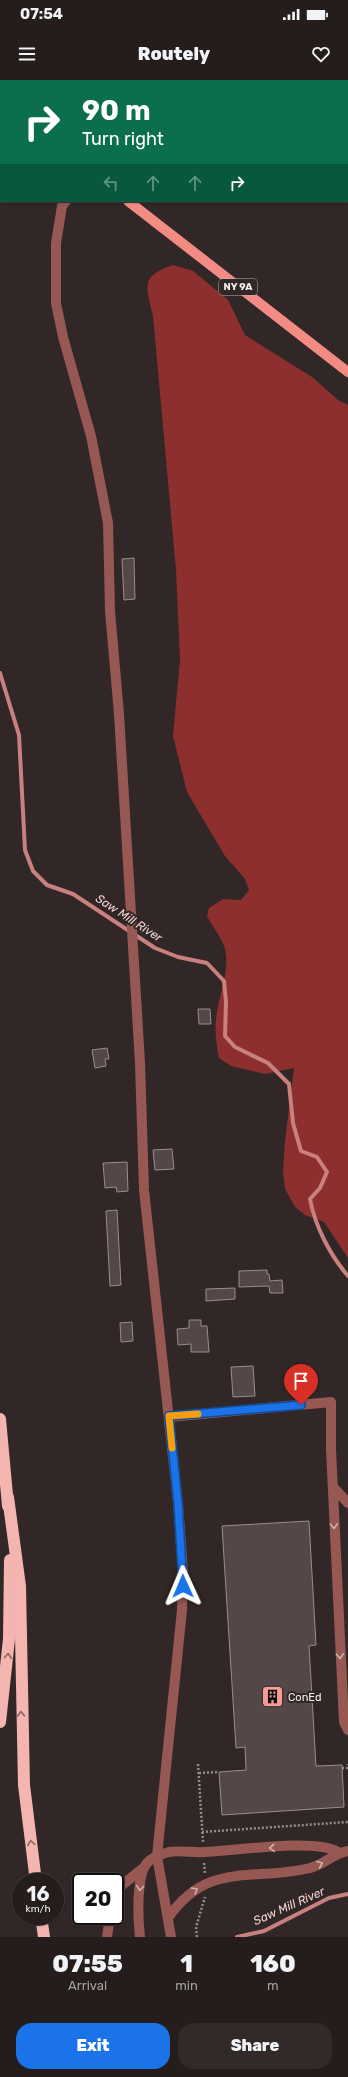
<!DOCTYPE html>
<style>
:root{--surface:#251d1c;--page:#312a29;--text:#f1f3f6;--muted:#a3a2a3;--line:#423b3b;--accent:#1a73e8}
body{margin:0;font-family:Rubik,sans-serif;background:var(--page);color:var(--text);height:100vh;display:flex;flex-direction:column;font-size:15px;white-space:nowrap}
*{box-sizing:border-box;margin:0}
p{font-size:13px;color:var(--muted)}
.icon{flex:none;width:22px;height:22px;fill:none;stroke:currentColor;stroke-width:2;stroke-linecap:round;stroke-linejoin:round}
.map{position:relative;height:1857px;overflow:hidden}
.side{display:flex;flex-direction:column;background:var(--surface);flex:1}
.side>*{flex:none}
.hud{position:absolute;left:0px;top:0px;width:348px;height:122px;box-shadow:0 1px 3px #0004,0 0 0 1px var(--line);background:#0b6e4f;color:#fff;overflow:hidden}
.speed{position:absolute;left:12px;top:1793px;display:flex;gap:8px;font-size:20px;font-weight:700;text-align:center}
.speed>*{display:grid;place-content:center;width:52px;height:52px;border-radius:50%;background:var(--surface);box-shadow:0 1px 3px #0004,0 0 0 1px var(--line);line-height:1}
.speed small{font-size:10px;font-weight:400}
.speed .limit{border:2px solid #111;border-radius:6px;background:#fff;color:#111}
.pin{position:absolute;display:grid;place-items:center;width:34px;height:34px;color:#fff;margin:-41px -17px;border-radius:50% 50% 50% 0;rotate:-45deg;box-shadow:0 0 4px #0007}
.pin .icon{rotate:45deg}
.me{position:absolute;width:44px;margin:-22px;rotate:359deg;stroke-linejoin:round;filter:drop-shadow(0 0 3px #0008)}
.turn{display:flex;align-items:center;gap:14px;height:84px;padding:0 16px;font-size:18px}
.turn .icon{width:52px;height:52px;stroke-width:2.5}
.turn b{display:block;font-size:28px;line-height:34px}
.lanes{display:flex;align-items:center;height:38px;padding:0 16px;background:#0003;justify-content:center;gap:20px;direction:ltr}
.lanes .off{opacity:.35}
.eta{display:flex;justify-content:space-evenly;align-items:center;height:68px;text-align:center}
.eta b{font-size:24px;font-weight:800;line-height:28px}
.primary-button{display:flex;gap:8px;margin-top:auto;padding:8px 16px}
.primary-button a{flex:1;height:46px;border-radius:16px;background:var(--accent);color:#fff;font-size:16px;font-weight:800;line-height:46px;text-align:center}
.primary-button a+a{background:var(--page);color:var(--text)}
.status{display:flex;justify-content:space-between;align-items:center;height:28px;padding:0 20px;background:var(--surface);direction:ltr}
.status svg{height:11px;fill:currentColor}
header{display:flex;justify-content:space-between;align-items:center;height:52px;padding:0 16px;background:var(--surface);font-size:18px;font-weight:800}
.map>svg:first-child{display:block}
.forest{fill:#8e2f2f}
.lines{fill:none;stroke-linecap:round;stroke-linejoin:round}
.stream{stroke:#c8817e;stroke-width:4}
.building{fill:#534847;stroke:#998e8c}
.path{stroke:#948c8b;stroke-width:2.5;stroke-dasharray:2 2;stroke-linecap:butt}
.minor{stroke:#975753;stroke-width:10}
.major{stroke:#f38b85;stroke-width:10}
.highway{stroke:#f4b4af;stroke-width:12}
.oneway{stroke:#cfb2af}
.oneway2{stroke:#896664}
.route-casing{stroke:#114b97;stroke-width:10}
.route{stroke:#1a73e8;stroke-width:7}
.slow{stroke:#f59e0b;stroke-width:7}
.labels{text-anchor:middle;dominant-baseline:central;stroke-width:4;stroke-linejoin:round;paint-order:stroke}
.shield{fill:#312726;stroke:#bab2b1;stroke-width:1}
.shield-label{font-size:10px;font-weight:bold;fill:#f4eeed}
.poi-label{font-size:11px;fill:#f4eeed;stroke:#312726;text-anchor:start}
.water-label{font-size:12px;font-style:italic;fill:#efd3d1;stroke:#312726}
</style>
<div class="status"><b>07:54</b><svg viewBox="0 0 49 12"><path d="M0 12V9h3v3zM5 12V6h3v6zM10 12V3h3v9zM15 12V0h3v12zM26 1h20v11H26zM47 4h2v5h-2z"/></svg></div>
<header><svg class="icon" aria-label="menu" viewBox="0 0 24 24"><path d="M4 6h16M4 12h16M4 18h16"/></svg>Routely<svg class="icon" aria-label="heart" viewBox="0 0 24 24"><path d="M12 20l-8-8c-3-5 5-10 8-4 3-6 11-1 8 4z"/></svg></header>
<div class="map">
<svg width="348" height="1857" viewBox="0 0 348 1857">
<rect width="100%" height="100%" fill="#312726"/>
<path class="forest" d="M173 185 193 191 228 220 245 255 312 297 338 320 348 325V1178L324 1142 305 1135 295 1127 285 1109 283 1091 285 1061 294 988 265 994 231 986 219 978C216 963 214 947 217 932 220 911 230 890 225 869 222 858 212 846 207 836L209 828 223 819 241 820 249 810 245 799 225 776 187 712 173 656 180 580 176 490 153 236C146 206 140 196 173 185Z"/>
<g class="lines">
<g class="stream">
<path d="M0 593 19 655 25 770 33 791 47 805 73 814 155 868 178 877 207 883 224 901 226 922 225 956 235 967 268 983 289 1004 293 1043 301 1071 317 1077 327 1092 320 1108 310 1119C315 1146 330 1175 348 1196"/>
<path d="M237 1857 264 1851 329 1818 348 1814"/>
</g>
</g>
<g class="building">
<path d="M134 478 135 519 124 520 122 479Z"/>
<path d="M198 929H210L211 944H199Z"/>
<path d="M107 968 109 979H105L106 986 95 988 92 970Z"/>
<path d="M172 1069 174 1089 155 1090 153 1070Z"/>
<path d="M127 1082 128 1111 117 1112 116 1107 105 1108 103 1083Z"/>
<path d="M117 1130 121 1205 110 1206 106 1131Z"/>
<path d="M267 1190V1194H269L270 1201 282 1200 283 1213H270L269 1206 239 1207V1191Z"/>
<path d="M235 1208V1219L206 1221V1209Z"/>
<path d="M189 1240H201V1246H207L209 1272H191V1264L178 1265 177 1249 189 1248Z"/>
<path d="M132 1242 133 1261 121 1262 120 1243Z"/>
<path d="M253 1286 255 1316 233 1317 231 1287Z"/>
<path d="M309 1441 316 1565 309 1566 316 1686 342 1685 344 1727 222 1735 219 1692 246 1690 245 1667 236 1668 222 1446Z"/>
</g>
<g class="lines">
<g class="path">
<path d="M198 1684 203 1762"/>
<path d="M342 1688H347L348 1684"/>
<path d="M199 1693 219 1692"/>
<path d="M202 1752 348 1742"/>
<path d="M204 1783 205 1794"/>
<path d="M197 1857 196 1847 205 1817"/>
</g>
<g class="minor">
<path d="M66 121 62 126 56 163V223L63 257 91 356 108 443 110 531 119 634 140 983 144 1110 178 1423 183 1493 182 1530 157 1776 171 1857"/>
<path d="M169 1337 331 1322V1369L344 1642 348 1650"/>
<path d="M333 1407 348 1423"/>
<path d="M115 1815 121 1806 142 1789"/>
<path d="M168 1838C208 1780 253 1802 310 1788 324 1785 334 1773 348 1771"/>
<path d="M107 1857 110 1836"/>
<path d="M140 1857C138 1840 136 1796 147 1783 152 1777 161 1774 169 1772 180 1770 193 1773 205 1772 235 1771 315 1758 338 1772"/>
</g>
<g class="major">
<path d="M0 21 1 22"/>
<path d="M128 121 348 292"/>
</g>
<g class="highway">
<path d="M0 1339 8 1426"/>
<path d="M8 1417 20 1506 24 1705 36 1802"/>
<path d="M0 1642 9 1559 10 1480"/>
<path d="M41 1836 44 1857"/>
</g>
</g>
<defs><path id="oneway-chevron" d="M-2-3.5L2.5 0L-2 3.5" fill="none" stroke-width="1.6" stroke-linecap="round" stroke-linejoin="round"/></defs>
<g class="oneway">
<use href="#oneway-chevron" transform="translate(334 1446) rotate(87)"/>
<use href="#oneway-chevron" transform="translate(340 1576) rotate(87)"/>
<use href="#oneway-chevron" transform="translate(272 1768) rotate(176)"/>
<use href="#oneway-chevron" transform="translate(320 1784) rotate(-23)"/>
<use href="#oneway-chevron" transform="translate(140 1808) rotate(96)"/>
<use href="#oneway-chevron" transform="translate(195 1810) rotate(-32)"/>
</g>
<g class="oneway2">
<use href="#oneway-chevron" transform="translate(8 1576) rotate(-86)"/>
<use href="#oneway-chevron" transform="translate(21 1634) rotate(-91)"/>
<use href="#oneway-chevron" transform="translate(31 1763) rotate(-98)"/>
</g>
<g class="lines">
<defs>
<path id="route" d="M183 1506 178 1423 169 1336 301 1325"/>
</defs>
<use href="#route" class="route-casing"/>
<use href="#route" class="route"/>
<path class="slow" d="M172 1368 169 1336 198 1334"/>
</g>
<defs>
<symbol id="building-square" viewBox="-11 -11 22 22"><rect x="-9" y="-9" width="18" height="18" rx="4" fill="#f59c95" stroke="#312726"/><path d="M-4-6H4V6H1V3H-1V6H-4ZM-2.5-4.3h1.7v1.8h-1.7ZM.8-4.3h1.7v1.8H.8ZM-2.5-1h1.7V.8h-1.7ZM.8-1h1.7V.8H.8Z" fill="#111"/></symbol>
</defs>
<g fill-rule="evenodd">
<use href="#building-square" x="260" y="1604" width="25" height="25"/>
</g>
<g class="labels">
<rect class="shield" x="219" y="199" width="38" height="16" rx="3"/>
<g class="shield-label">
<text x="238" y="207">NY 9A</text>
</g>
<g class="poi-label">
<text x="288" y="1617">ConEd</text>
</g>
<g class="water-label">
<text transform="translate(129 838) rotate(33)">Saw Mill River</text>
<text transform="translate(289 1826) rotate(-24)">Saw Mill River</text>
</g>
</g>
</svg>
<div class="speed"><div>16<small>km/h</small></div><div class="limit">20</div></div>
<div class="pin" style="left:301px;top:1325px;background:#d93025"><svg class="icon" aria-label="arrive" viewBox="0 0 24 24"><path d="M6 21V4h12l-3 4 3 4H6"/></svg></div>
<svg class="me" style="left:183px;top:1506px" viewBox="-20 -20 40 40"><path d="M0-17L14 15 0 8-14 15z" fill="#1a73e8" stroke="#fff" stroke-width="4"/></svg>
<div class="hud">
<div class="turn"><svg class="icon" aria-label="right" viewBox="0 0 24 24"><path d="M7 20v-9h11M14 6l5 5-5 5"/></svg><div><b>90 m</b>Turn right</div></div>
<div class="lanes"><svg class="icon off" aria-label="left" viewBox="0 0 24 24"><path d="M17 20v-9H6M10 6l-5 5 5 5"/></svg><svg class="icon off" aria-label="ahead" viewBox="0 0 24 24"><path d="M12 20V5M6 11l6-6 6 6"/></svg><svg class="icon off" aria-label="ahead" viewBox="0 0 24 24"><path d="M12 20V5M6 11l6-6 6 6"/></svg><svg class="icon" aria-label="right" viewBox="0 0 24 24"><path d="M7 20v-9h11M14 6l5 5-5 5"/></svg></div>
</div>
</div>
<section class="side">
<div class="eta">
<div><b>07:55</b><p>Arrival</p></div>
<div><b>1</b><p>min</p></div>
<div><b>160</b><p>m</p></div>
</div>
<div class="primary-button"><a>Exit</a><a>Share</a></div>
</section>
